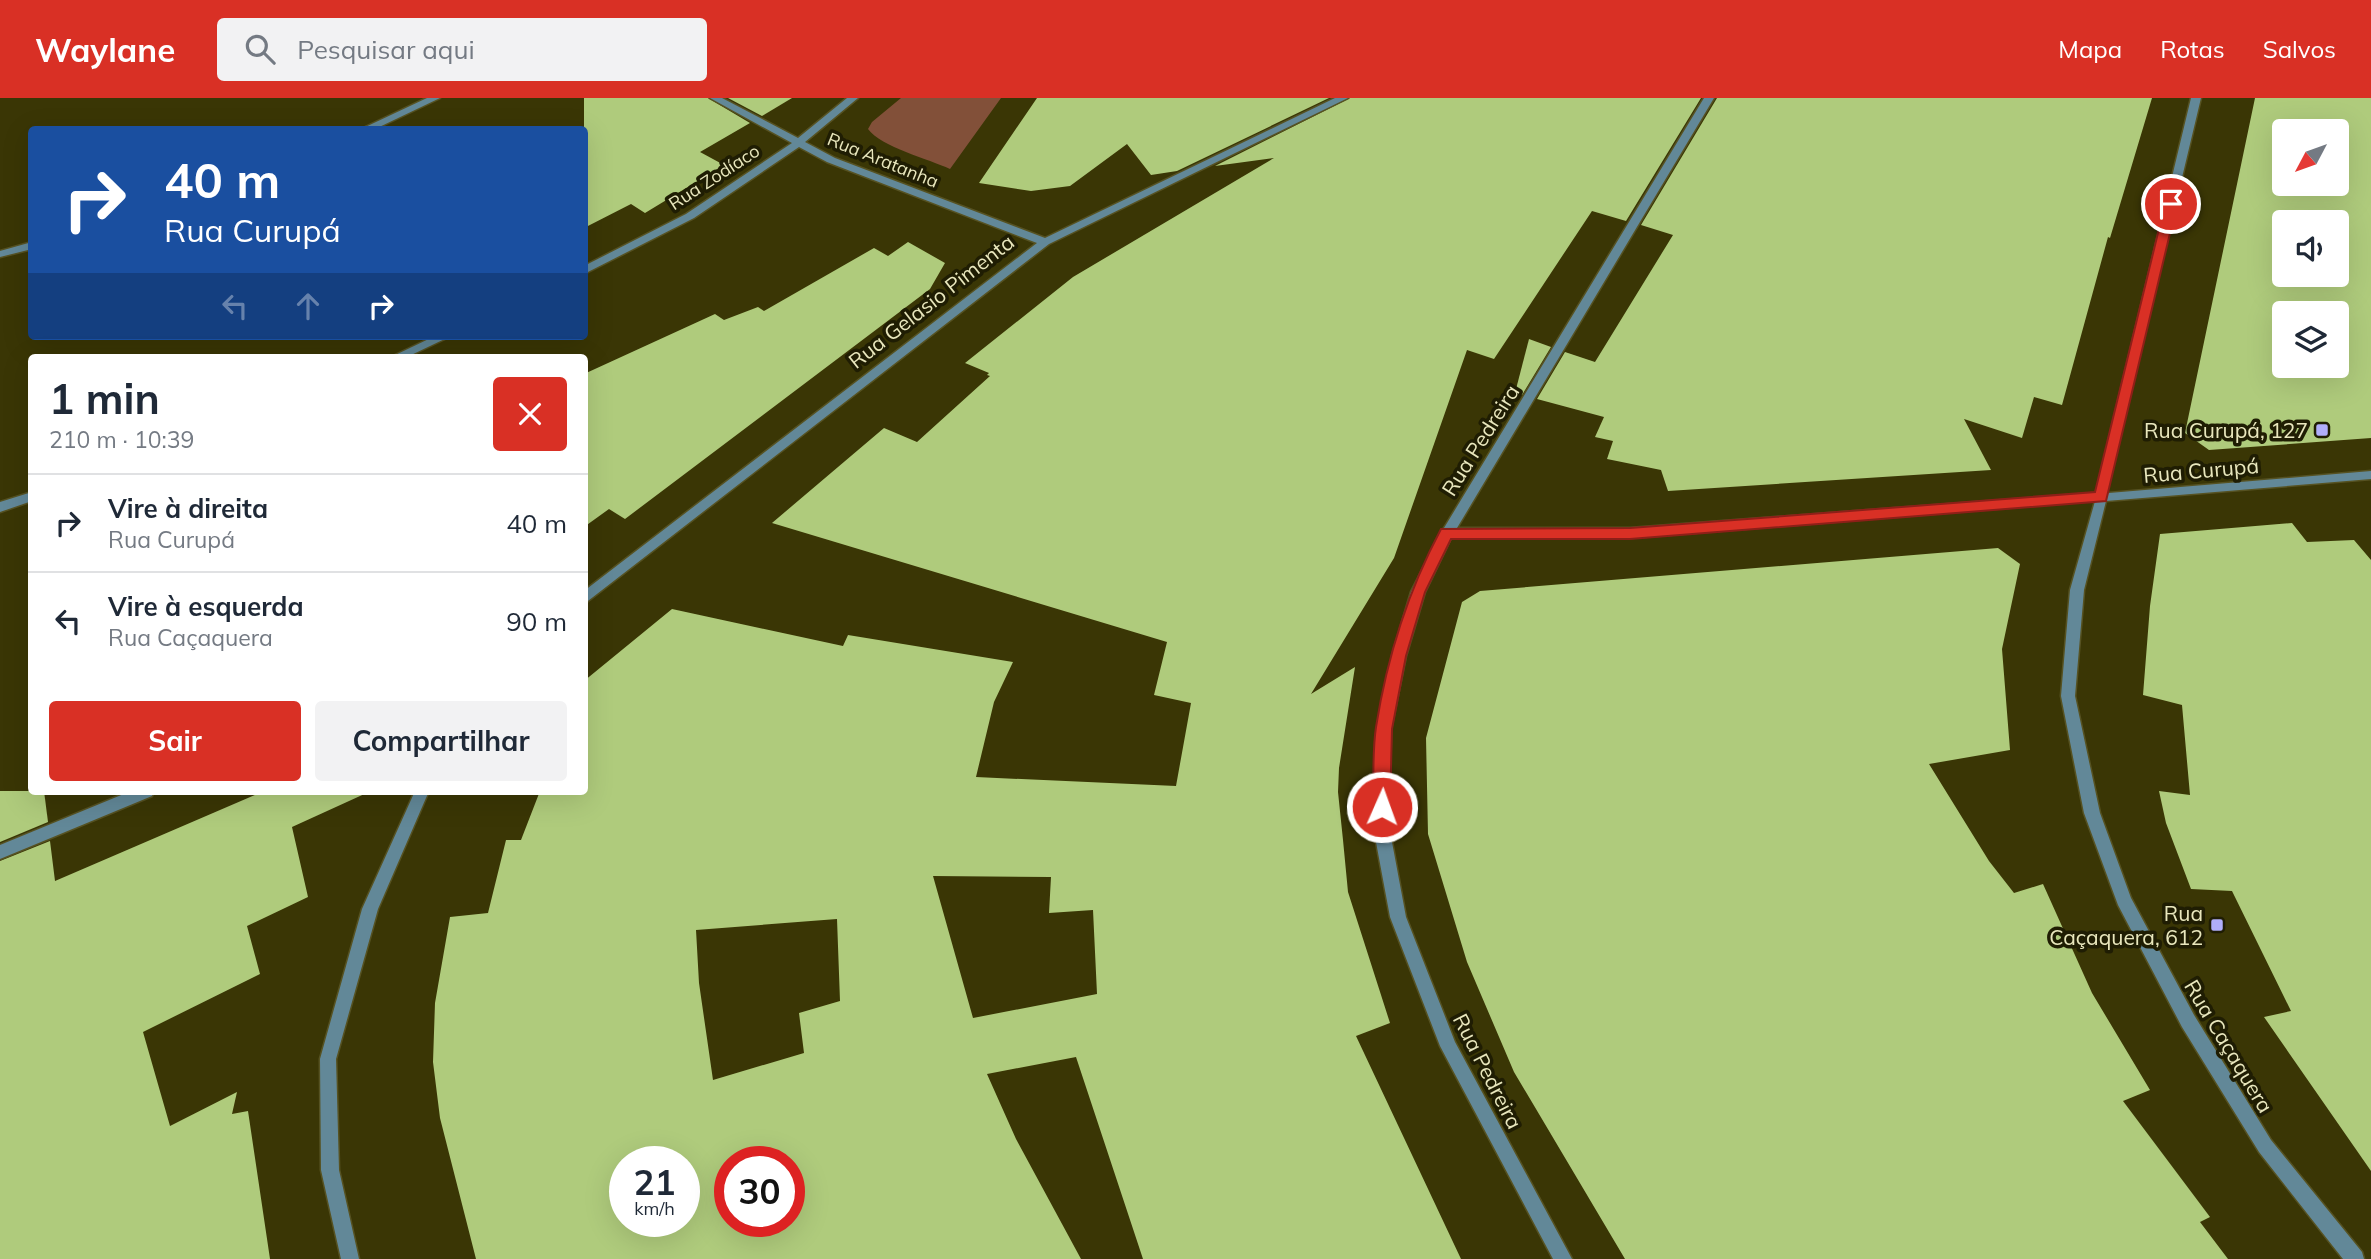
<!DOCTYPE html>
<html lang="pt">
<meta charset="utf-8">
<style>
:root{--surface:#fff;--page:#f2f2f3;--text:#1f2937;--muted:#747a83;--line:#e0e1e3;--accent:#d93025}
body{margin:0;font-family:Mulish,sans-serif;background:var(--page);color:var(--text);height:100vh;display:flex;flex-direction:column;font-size:26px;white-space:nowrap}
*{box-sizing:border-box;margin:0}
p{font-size:23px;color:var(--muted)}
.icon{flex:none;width:38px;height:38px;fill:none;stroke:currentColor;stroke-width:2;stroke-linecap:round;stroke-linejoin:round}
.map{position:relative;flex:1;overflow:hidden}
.panel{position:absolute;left:28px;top:256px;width:560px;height:441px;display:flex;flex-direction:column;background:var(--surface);border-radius:7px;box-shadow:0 7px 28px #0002}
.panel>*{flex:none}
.hud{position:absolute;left:28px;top:28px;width:560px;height:214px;border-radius:7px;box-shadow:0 7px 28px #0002;background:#1a4fa0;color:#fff;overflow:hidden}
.needle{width:46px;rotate:229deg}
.controls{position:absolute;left:2272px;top:21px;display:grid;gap:14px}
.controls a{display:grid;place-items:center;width:77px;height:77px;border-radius:7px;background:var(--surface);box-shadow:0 7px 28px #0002;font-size:35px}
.speed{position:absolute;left:609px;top:1048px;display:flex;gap:14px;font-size:35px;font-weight:700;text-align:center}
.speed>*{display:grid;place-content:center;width:91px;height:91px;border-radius:50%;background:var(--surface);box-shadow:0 7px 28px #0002;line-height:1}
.speed small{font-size:18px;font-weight:400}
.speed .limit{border:10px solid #d22;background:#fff;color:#111}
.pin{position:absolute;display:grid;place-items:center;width:60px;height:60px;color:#fff;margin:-30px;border:4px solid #fff;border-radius:50%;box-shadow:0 2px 7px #0007}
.me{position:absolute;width:77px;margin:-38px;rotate:2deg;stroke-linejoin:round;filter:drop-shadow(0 0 5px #0008)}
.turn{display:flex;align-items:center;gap:24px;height:147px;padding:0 21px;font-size:32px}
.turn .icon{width:91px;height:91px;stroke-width:2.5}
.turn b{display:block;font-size:49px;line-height:60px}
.lanes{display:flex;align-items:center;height:66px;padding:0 21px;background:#0003;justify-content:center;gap:35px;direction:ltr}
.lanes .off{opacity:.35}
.round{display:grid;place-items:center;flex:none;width:74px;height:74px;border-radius:7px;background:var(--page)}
.head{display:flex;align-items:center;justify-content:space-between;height:119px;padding:0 21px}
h1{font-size:42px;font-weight:700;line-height:52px}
.button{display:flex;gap:14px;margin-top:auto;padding:14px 21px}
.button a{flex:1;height:80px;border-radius:7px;background:var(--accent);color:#fff;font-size:28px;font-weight:700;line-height:80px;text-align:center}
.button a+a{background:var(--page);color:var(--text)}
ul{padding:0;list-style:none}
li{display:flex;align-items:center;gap:21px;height:98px;padding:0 21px;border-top:2px solid var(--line)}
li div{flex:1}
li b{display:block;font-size:26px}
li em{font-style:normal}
header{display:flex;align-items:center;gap:42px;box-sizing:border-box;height:98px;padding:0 35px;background:var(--accent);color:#fff}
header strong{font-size:33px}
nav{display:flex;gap:38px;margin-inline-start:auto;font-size:24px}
.search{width:490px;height:63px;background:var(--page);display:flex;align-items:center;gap:18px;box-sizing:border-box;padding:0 24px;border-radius:7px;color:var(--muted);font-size:26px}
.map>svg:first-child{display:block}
.green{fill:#825039}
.building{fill:#afcb7c;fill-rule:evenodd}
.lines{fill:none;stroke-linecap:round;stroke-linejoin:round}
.minor-casing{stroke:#565222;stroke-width:3}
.tertiary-casing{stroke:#565222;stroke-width:3}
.minor{fill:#628898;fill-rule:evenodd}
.tertiary{fill:#628898;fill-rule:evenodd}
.route{fill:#d93025;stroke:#8d1f18;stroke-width:2}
.poi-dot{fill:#b0aefa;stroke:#1f1d03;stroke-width:2.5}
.labels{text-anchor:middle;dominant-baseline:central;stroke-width:7;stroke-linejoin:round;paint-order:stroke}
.far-street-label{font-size:18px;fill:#e9e7bd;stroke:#1f1d03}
.street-label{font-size:21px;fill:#e9e7bd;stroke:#1f1d03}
.poi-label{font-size:21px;fill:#e9e7bd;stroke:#1f1d03;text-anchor:end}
</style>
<header>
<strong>Waylane</strong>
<div class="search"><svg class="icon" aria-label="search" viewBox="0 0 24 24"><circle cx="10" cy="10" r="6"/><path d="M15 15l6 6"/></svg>Pesquisar aqui</div>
<nav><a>Mapa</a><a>Rotas</a><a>Salvos</a></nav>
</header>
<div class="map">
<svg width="2371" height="1161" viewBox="0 0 2371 1161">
<rect width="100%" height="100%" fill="#3a3605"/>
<path class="green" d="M901 0H1001L950 71C929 61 881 49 868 31L872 24Z"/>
<g class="building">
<path d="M584 0H708L750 25 700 54 724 67 645 115 631 106 584 130Z"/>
<path d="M728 0H792L762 18Z"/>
<path d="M1037 0H1329L1177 73 1151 77 1127 46 1070 88 1031 93 979 85Z"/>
<path d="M1350 0H1701L1626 123 1592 113 1494 261 1467 252 1394 460 1311 596 1355 569 1339 670 1338 694 1343 742 1348 794 1390 925 1356 938 1461 1161H1143L1076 959 987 976 1016 1041 1081 1161H476L440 1020 433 964 435 905 450 819 488 815 506 742H521L540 693H584V583L672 511 843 548 848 537 1013 564 994 604 976 679 1176 688 1191 605 1154 597 1167 544 772 425 884 330 917 344 990 278 987 277 989 275 965 265 1073 179 1274 60 1215 68ZM933 778 1051 779 1049 815 1093 812 1097 896 973 920ZM837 821 840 903 799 915 804 955 713 982 699 885 696 832ZM625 1064H684V1124H625ZM730 1064H789V1124H730Z"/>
<path d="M1717 0H2152L2110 140 2108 139 2062 307 2034 299 2022 340 1964 321 1991 372 1668 393 1661 372 1607 361 1613 343 1595 339 1604 319 1537 301 1565 254 1595 264 1673 137 1641 127Z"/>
<path d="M2255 0H2371V340L2209 352 2185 335ZM2284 33H2336V86H2284ZM2284 124H2336V177H2284ZM2284 215H2336V268H2284Z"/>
<path d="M908 144 945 165 930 191 625 421 609 411 584 429V276L715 216 724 222 758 209 764 213 874 150 888 158Z"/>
<path d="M1529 241 1551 249 1522 297 1515 295Z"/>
<path d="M2292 425 2307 444 2354 442 2371 462V1073L2264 919 2291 913 2232 793 2191 791 2166 725 2159 693 2190 697 2182 607 2143 597 2150 508 2160 436Z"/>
<path d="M1998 450 2020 466 2002 551 2010 652 1929 666 1989 763 2014 795 2043 786 2092 895 2150 992 2123 1003 2210 1119 2200 1124 2228 1161H1625L1514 974 1467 864 1428 736 1426 640 1462 504 1480 493Z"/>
<path d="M0 693H44L48 724 0 744Z"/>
<path d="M264 693H371L292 729 308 799 247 828 260 876 143 934 170 1028 237 994 232 1016 248 1013 270 1161H0V763L50 743 55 783Z"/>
</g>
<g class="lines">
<defs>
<g id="minor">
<path d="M427 0H440L373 32H359Z"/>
<path d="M710 0H722L798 40 847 0H858L805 44 835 60 1045 140 1335 0H1348L1049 146 584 506V493L1037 145 827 64 799 49 694 120 584 176V168L686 116 792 45Z"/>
<path d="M1704 0H1714L1457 430H1630L2096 395 2191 0H2201L2105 402 1630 440H1451L1425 494 1406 558 1391 631 1389 728 1406 819 1455 944 1572 1161H1553L1440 948 1390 819 1373 728 1377 631 1392 558 1411 494 1441 435Z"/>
<path d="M32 144V151L0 159V153Z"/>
<path d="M435 238H451L407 259H391Z"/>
<path d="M32 394V403L0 414V404Z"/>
<path d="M131 693H154L152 698 0 761V747Z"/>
<path d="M415 693H429L378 811 336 961 339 1072 359 1161H341L321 1072 320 961 362 811Z"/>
</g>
<path id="tertiary" d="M2371 373V381L2106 403 2084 492 2075 598 2100 715 2131 800 2194 917 2271 1042 2362 1154 2364 1161H2343L2259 1054 2182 929 2118 807 2084 715 2061 598 2070 492 2097 396Z"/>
</defs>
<use href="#minor" class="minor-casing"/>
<use href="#tertiary" class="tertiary-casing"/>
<use href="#minor" class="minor"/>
<use href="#tertiary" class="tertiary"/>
</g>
<path class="route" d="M2171 103 2177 106 2106 403 1630 441H1451L1425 494 1406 558 1392 631 1390 709 1388 714 1382 716 1376 714 1373 709C1374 683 1372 655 1376 629 1387 559 1408 493 1441 431L1630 430 2095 394 2165 106Z"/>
<g class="poi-dot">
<rect x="2315" y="325" width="14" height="14" rx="3.5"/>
<rect x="2210" y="820" width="14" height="14" rx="3.5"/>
</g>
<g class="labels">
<g class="far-street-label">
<text transform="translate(883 62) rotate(22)">Rua Aratanha</text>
<text transform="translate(714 79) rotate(-33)">Rua Zodíaco</text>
</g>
<g class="street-label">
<text transform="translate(931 203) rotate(-38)">Rua Gelasio Pimenta</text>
<text transform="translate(1480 342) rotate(-58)">Rua Pedreira</text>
<text transform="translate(2201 372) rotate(-5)">Rua Curupá</text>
<text transform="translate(2229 948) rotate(59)">Rua Caçaquera</text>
<text transform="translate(1488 973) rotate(63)">Rua Pedreira</text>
</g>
<g class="poi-label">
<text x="2308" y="332">Rua Curupá, 127</text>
<text x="2203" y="815">Rua<tspan x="2203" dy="24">Caçaquera, 612</tspan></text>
</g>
</g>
</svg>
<div class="controls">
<a><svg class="needle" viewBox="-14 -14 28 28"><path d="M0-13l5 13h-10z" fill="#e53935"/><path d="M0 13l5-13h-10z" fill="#747a83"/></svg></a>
<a><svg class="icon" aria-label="sound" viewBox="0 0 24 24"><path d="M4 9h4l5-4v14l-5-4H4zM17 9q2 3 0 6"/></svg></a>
<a><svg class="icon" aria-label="layers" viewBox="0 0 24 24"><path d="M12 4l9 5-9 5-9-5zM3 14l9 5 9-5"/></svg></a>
</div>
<div class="speed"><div>21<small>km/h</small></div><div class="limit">30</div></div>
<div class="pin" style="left:2171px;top:106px;background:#d93025"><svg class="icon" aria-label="arrive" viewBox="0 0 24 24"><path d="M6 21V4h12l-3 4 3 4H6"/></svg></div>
<svg class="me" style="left:1382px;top:709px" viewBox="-20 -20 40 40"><circle r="17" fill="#d93025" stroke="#fff" stroke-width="3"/><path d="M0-11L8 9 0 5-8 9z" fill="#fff"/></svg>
<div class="hud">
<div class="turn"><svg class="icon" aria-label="right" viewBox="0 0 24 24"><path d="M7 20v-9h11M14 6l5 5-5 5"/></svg><div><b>40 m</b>Rua Curupá</div></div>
<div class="lanes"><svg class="icon off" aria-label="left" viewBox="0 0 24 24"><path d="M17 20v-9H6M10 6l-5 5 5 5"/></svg><svg class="icon off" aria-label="ahead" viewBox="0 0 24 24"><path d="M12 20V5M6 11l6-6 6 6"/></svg><svg class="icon" aria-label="right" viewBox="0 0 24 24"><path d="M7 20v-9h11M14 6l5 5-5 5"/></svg></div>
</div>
<section class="panel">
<div class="head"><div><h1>1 min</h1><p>210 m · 10:39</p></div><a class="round" style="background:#d93025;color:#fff"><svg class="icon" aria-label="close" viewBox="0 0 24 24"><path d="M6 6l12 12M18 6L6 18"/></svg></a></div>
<ul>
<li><svg class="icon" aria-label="right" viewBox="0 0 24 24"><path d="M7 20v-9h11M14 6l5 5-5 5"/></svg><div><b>Vire à direita</b><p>Rua Curupá</p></div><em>40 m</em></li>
<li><svg class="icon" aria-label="left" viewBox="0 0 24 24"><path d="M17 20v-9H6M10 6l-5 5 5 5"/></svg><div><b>Vire à esquerda</b><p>Rua Caçaquera</p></div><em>90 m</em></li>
</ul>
<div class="button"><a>Sair</a><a>Compartilhar</a></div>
</section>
</div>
